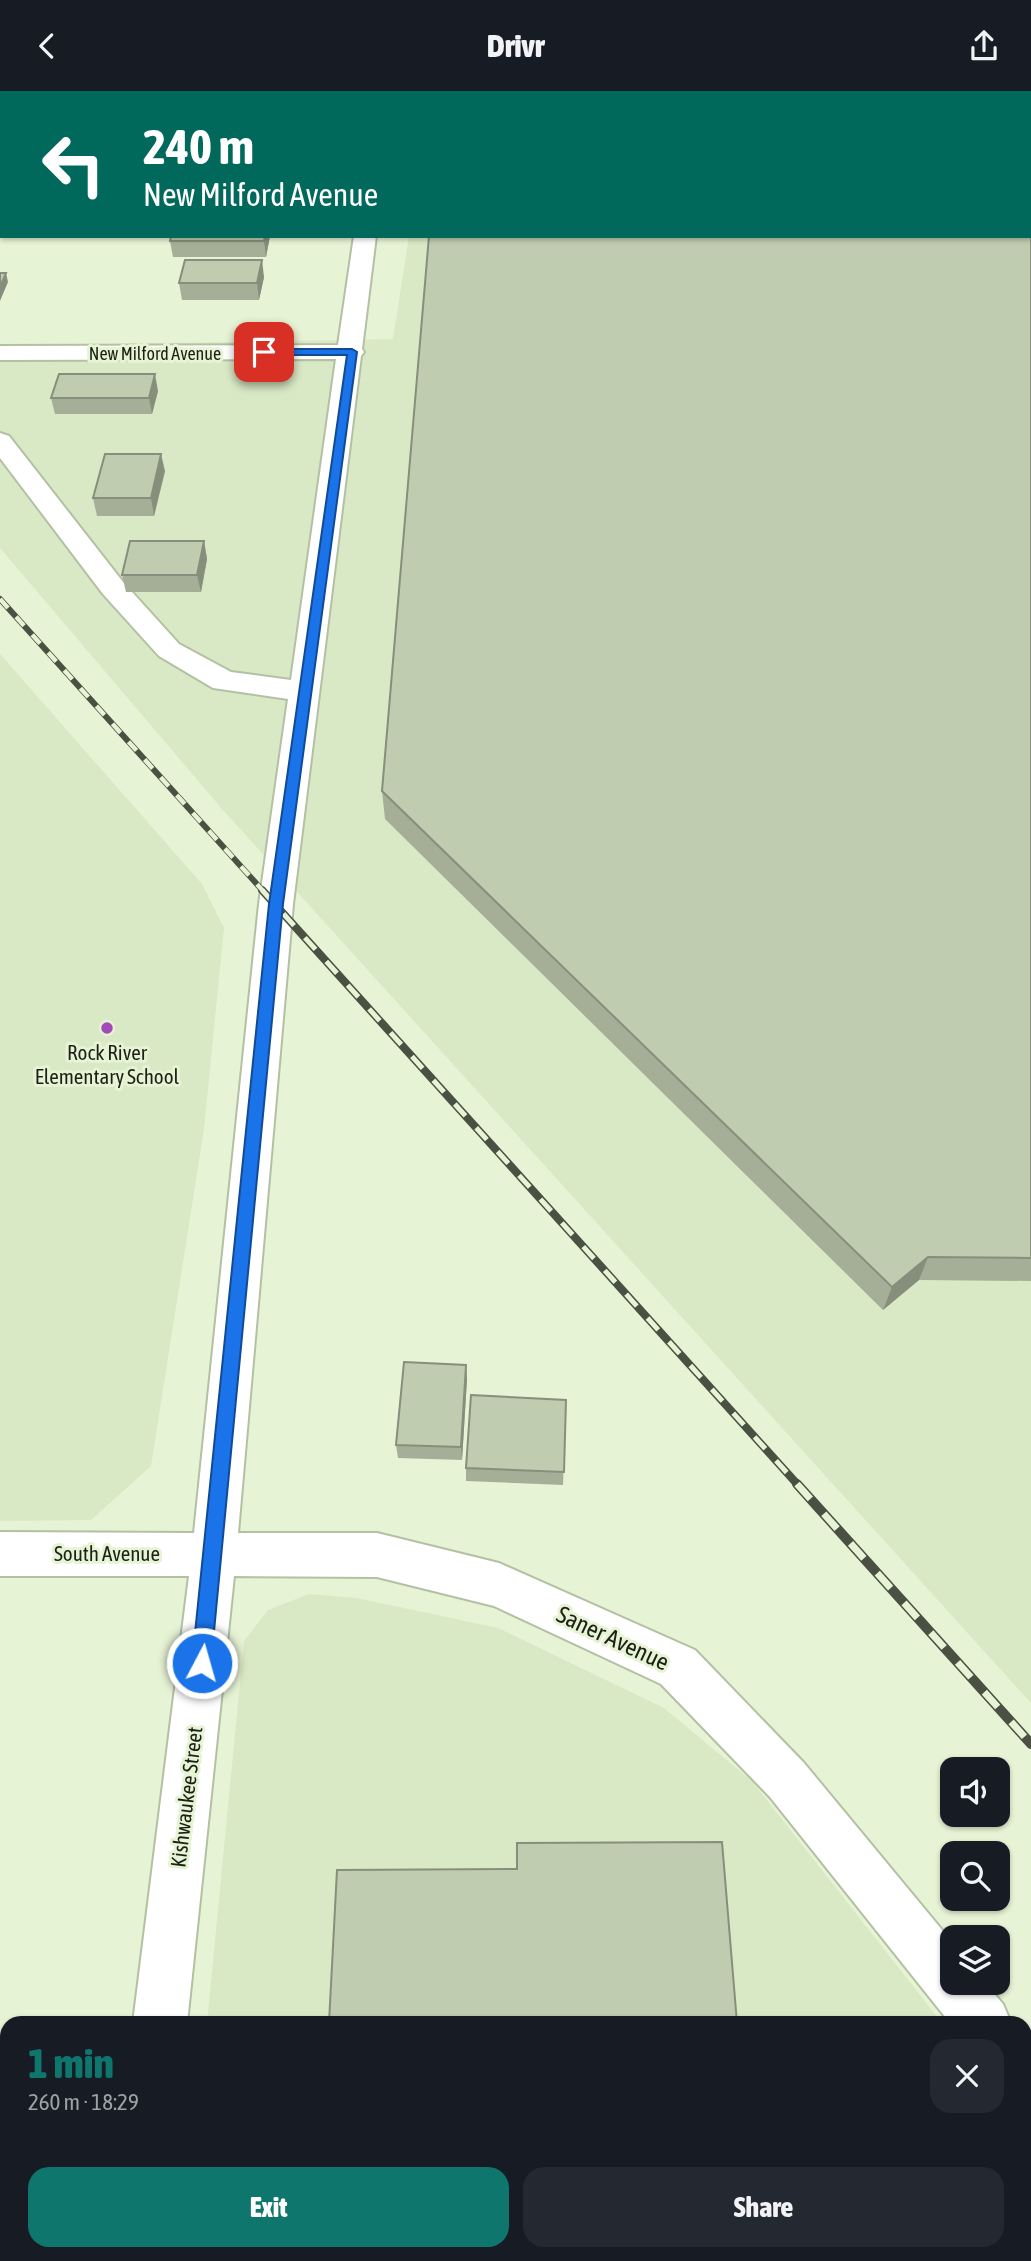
<!DOCTYPE html>
<meta charset="utf-8">
<style>
:root{--surface:#171b24;--page:#242831;--text:#f1f3f6;--muted:#9ea1a6;--accent:#0f766e}
body{margin:0;font-family:"Asap Condensed",sans-serif;background:var(--page);color:var(--text);height:100vh;display:flex;flex-direction:column;font-size:26px;white-space:nowrap}
*{box-sizing:border-box;margin:0}
p{font-size:23px;color:var(--muted)}
.icon{flex:none;width:38px;height:38px;fill:none;stroke:currentColor;stroke-width:2;stroke-linecap:round;stroke-linejoin:round}
.map{position:relative;flex:1;overflow:hidden}
.details{position:absolute;left:0px;top:1925px;width:1032px;height:245px;display:flex;flex-direction:column;background:var(--surface);border-radius:21px 21px 0 0;box-shadow:0 2px 5px #0004}
.details>*{flex:none}
.banner{position:absolute;left:0px;top:0px;width:1032px;height:147px;box-shadow:0 2px 5px #0004;background:#00695c;color:#fff;overflow:hidden}
.tools{position:absolute;left:940px;top:1666px;display:grid;gap:14px}
.tools a{display:grid;place-items:center;width:70px;height:70px;border-radius:14px;background:var(--surface);box-shadow:0 2px 5px #0004;font-size:35px}
.pin{position:absolute;display:grid;place-items:center;width:60px;height:60px;color:#fff;margin:-30px;border-radius:14px;box-shadow:0 4px 10px #0006}
.me{position:absolute;width:77px;margin:-38px;rotate:6deg;stroke-linejoin:round;filter:drop-shadow(0 0 5px #0008)}
.turn{display:flex;align-items:center;gap:24px;height:147px;padding:0 28px;font-size:32px}
.turn .icon{width:91px;height:91px;stroke-width:2.5}
.turn b{display:block;font-size:49px;line-height:60px}
.round{display:grid;place-items:center;flex:none;width:74px;height:74px;border-radius:21px;background:var(--page)}
.headline{display:flex;align-items:center;justify-content:space-between;height:119px;padding:0 28px}
h1{font-size:42px;font-weight:800;line-height:52px;color:var(--accent)}
.cta{display:flex;gap:14px;margin-top:auto;padding:14px 28px}
.cta a{flex:1;height:80px;border-radius:21px;background:var(--accent);color:#fff;font-size:28px;font-weight:800;line-height:80px;text-align:center}
.cta a+a{background:var(--page);color:var(--text)}
header{display:flex;justify-content:space-between;align-items:center;height:91px;padding:0 28px;background:var(--surface);font-size:32px;font-weight:800}
.map>svg:first-child{display:block}
.built{fill:#dae9c5}
.lines{fill:none;stroke-linecap:round;stroke-linejoin:round}
.minor-casing{stroke:#b4c0a4;stroke-width:4}
.major-casing{stroke:#69823c;stroke-width:4}
.minor{fill:#fff;fill-rule:evenodd}
.major{fill:#bed396;fill-rule:evenodd}
.rail-far2-casing{stroke:#4b5142;stroke-width:6}
.rail-far1-casing{stroke:#4b5142;stroke-width:8}
.rail-casing{stroke:#4b5142;stroke-width:10}
.rail-far2{stroke:#e7f3d5;stroke-width:4.5;stroke-dasharray:12;stroke-linecap:butt}
.rail-far1{stroke:#e7f3d5;stroke-width:5;stroke-dasharray:16;stroke-linecap:butt}
.rail{stroke:#e7f3d5;stroke-width:7;stroke-dasharray:20;stroke-linecap:butt}
.wall{fill:#a5af97}
.shaded-wall{fill:#868f7b}
.building{fill:#c0ccb0;stroke:#868f7b;stroke-width:2}
.route{fill:#1a73e8;stroke:#114b97;stroke-width:2}
.poi-dot{fill:#a14bb9;stroke:#e7f3d5;stroke-width:2.5}
.labels{text-anchor:middle;dominant-baseline:central;stroke-width:6;stroke-linejoin:round;paint-order:stroke}
.far-street-label{font-size:18px;fill:#1c2116;stroke:#e7f3d5}
.poi-label{font-size:21px;fill:#1c2116;stroke:#e7f3d5}
.street-label{font-size:21px;fill:#1c2116;stroke:#e7f3d5}
.near-street-label{font-size:24px;fill:#1c2116;stroke:#e7f3d5}
</style>
<header><svg class="icon" aria-label="back" viewBox="0 0 24 24"><path d="M15 5l-7 7 7 7"/></svg>Drivr<svg class="icon" aria-label="share" viewBox="0 0 24 24"><path d="M12 15V3M7 8l5-5 5 5M5 13v7h14v-7"/></svg></header>
<div class="map">
<svg width="1031" height="2170" viewBox="0 0 1031 2170">
<rect width="100%" height="100%" fill="#e7f3d5"/>
<g class="built">
<path d="M1031 6V1612L222 718 0 457V255L393 248 409 145H1031Z"/>
<path d="M0 563 202 793 224 837 204 1038 151 1375 91 1429 0 1430Z"/>
<path d="M309 1503 357 1507 498 1537 664 1617 752 1690 942 1932H207L244 1550 268 1519Z"/>
<path d="M1026 2037 1031 2044V2170H184L185 2163H1026Z"/>
</g>
<g class="lines">
<defs>
<g id="minor">
<rect x="372" y="0" width="20" height="2"/>
<rect x="0" y="34" width="2" height="12"/>
<rect x="0" y="88" width="2" height="12"/>
<path d="M354 145H376L362 258 364 261 361 265 293 813 238 1442H377L499 1472 695 1559 804 1672 952 1851V1892H985L1003 1913 1011 1932H950L770 1706 661 1593 494 1515 377 1486 234 1485 187 1932H133L189 1485H0V1441L194 1442 259 813 288 608 213 597 159 565 103 503 0 367V342L9 345 123 491 179 553 231 581 291 589 336 268 0 269V255L338 254Z"/>
<path d="M1026 1956 1031 1958V2017L1026 2015Z"/>
<rect x="104" y="2163" width="58" height="7"/>
</g>
<g id="major">
<path d="M0 0H406L2 2 0 7Z"/>
<path d="M527 0H552L525 2Z"/>
</g>
</defs>
<use href="#minor" class="minor-casing"/>
<use href="#major" class="major-casing"/>
<use href="#minor" class="minor"/>
<use href="#major" class="major"/>
<defs>
<path id="rail-far2" d="M0 508 264 801"/>
<path id="rail-far1" d="M262 799 798 1394"/>
<path id="rail" d="M797 1393 1031 1653"/>
</defs>
<use href="#rail-far2" class="rail-far2-casing"/>
<use href="#rail-far1" class="rail-far1-casing"/>
<use href="#rail" class="rail-casing"/>
<use href="#rail-far2" class="rail-far2"/>
<use href="#rail-far1" class="rail-far1"/>
<use href="#rail" class="rail"/>
</g>
<g class="wall">
<path d="M1031 122V1190L919 1189 883 1219 385 728 382 700Z"/>
<path d="M171 145H270L266 166H173L170 150Z"/>
<path d="M264 186 259 209H182L179 192Z"/>
<path d="M158 300 152 323H55L51 307Z"/>
<path d="M165 380 154 425H97L93 407Z"/>
<path d="M204 450 207 468 201 501H126L122 484Z"/>
<path d="M466 1274 467 1288 462 1369 398 1367 396 1354Z"/>
<path d="M566 1309 563 1394 466 1390V1377Z"/>
</g>
<g class="shaded-wall">
<path d="M265 145H270L266 166 264 150Z"/>
<path d="M262 169 264 186 259 209 257 192Z"/>
<path d="M6 182 8 191 0 210V196Z"/>
<path d="M155 283 158 300 152 323 149 307Z"/>
<path d="M161 363 165 380 154 425 151 407Z"/>
<path d="M204 450 207 468 201 501 197 484Z"/>
<path d="M928 1166 919 1189 883 1219 892 1196Z"/>
<path d="M466 1274 467 1288 462 1369 461 1356Z"/>
</g>
<g class="building">
<path d="M1031 122V1167L928 1166 892 1196 382 700 429 145H1031Z"/>
<path d="M171 145H265L264 150H170Z"/>
<path d="M185 169H262L257 192H179Z"/>
<path d="M0 182H6L0 196Z"/>
<path d="M59 283H155L149 307H51Z"/>
<path d="M105 363H161L151 407H93Z"/>
<path d="M130 450H204L197 484H122Z"/>
<path d="M404 1271 466 1274 461 1356 396 1354Z"/>
<path d="M471 1304 566 1309 564 1381 466 1377Z"/>
<path d="M722 1751 737 1932H329L337 1779 517 1778V1752Z"/>
</g>
<path class="route" d="M264 258H352L357 261 283 813 211 1572 208 1579 202 1582 195 1579 192 1572 269 813 347 264H261V259Z"/>
<circle class="poi-dot" cx="107" cy="937" r="7"/>
<g class="labels">
<g class="far-street-label">
<text x="155" y="262">New Milford Avenue</text>
</g>
<g class="poi-label">
<text x="107" y="961">Rock River<tspan x="107" dy="24">Elementary School</tspan></text>
</g>
<g class="street-label">
<text x="107" y="1462">South Avenue</text>
<text transform="translate(186 1706) rotate(-83)">Kishwaukee Street</text>
</g>
<g class="near-street-label">
<text transform="translate(613 1547) rotate(25)">Saner Avenue</text>
</g>
</g>
</svg>
<div class="tools">
<a><svg class="icon" aria-label="sound" viewBox="0 0 24 24"><path d="M4 9h4l5-4v14l-5-4H4zM17 9q2 3 0 6"/></svg></a>
<a><svg class="icon" aria-label="search" viewBox="0 0 24 24"><circle cx="10" cy="10" r="6"/><path d="M15 15l6 6"/></svg></a>
<a><svg class="icon" aria-label="layers" viewBox="0 0 24 24"><path d="M12 4l9 5-9 5-9-5zM3 14l9 5 9-5"/></svg></a>
</div>
<div class="pin" style="left:264px;top:261px;background:#d93025"><svg class="icon" aria-label="arrive" viewBox="0 0 24 24"><path d="M6 21V4h12l-3 4 3 4H6"/></svg></div>
<svg class="me" style="left:202px;top:1572px" viewBox="-20 -20 40 40"><circle r="17" fill="#1a73e8" stroke="#fff" stroke-width="3"/><path d="M0-11L8 9 0 5-8 9z" fill="#fff"/></svg>
<div class="banner">
<div class="turn"><svg class="icon" aria-label="left" viewBox="0 0 24 24"><path d="M17 20v-9H6M10 6l-5 5 5 5"/></svg><div><b>240 m</b>New Milford Avenue</div></div>
</div>
<section class="details">
<div class="headline"><div><h1>1 min</h1><p>260 m · 18:29</p></div><a class="round"><svg class="icon" aria-label="close" viewBox="0 0 24 24"><path d="M6 6l12 12M18 6L6 18"/></svg></a></div>
<div class="cta"><a>Exit</a><a>Share</a></div>
</section>
</div>
